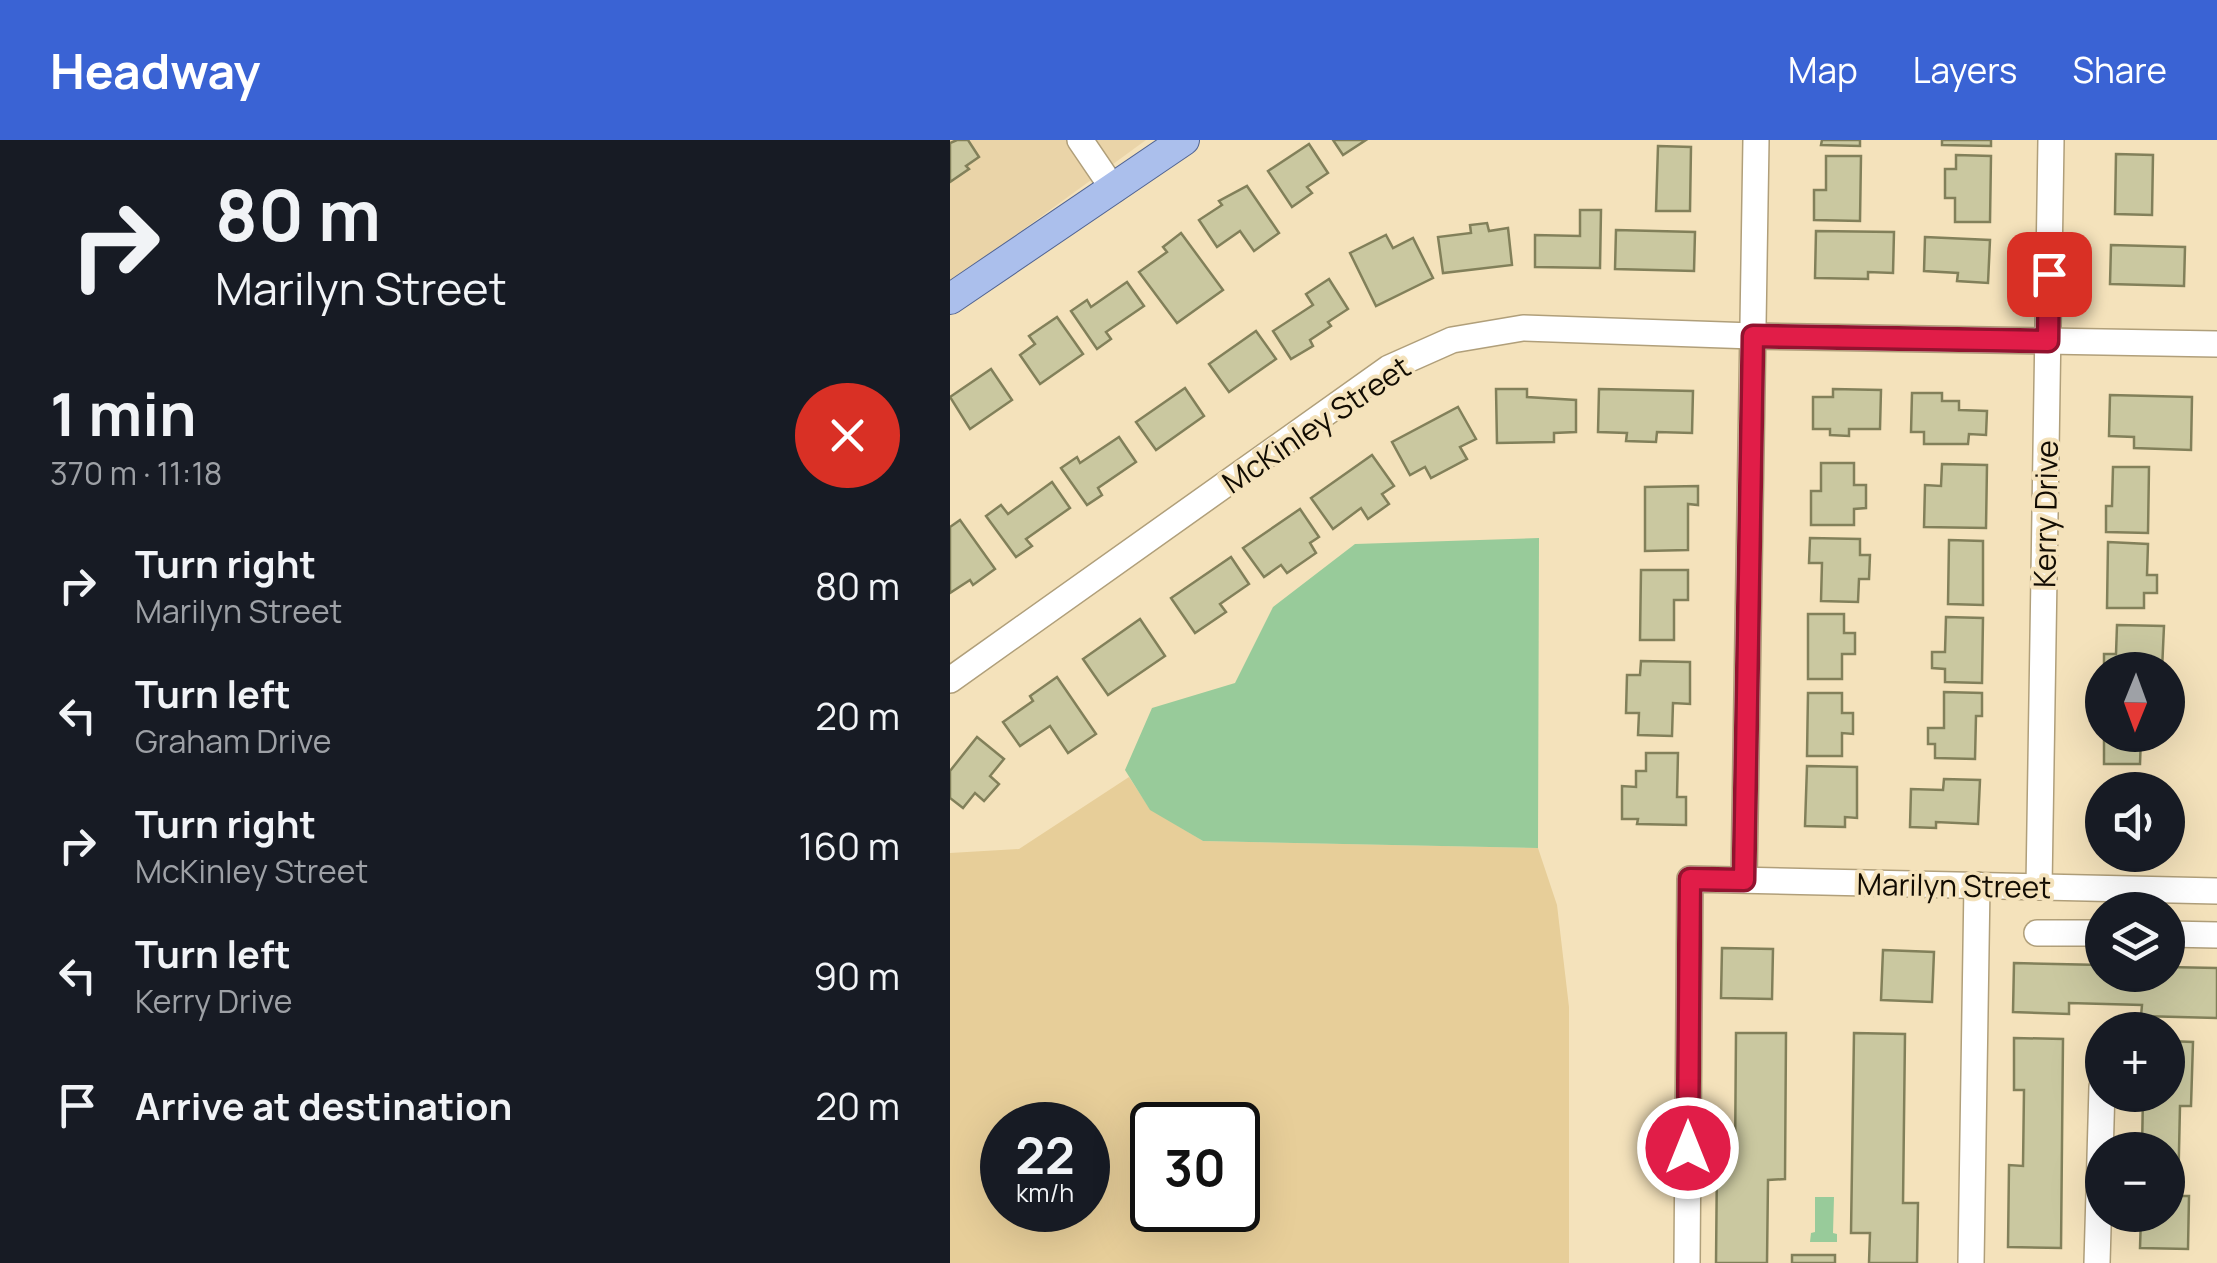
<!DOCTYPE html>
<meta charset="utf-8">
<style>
:root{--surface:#171b24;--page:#242831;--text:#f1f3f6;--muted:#9ea1a6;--accent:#3a63d4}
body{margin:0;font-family:Manrope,sans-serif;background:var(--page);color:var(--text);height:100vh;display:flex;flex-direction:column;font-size:38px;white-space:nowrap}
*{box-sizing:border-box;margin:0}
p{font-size:32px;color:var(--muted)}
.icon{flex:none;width:55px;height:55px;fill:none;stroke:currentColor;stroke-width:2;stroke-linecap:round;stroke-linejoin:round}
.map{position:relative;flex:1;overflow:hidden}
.details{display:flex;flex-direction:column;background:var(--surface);width:950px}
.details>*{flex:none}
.banner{background:#171b24;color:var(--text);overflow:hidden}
.needle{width:65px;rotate:181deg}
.buttons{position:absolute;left:1135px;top:512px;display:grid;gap:20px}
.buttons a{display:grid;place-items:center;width:100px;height:100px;border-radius:50%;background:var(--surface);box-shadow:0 10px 40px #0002;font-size:50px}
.speed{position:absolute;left:30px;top:962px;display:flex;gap:20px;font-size:50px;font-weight:700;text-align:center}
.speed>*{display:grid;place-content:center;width:130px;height:130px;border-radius:50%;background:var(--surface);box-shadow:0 10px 40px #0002;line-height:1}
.speed small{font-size:25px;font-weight:400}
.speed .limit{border:5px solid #111;border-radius:15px;background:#fff;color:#111}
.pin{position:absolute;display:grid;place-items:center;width:85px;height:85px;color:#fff;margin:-42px;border-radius:20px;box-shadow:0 5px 15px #0006}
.me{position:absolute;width:110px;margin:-55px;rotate:0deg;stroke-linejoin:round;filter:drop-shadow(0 0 8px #0008)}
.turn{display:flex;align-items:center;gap:35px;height:210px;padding:0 50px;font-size:45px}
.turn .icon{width:130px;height:130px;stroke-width:2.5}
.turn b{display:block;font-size:70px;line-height:85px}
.round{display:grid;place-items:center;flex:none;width:105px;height:105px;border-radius:52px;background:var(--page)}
.head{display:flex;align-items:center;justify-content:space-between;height:170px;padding:0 50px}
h1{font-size:60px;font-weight:700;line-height:75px}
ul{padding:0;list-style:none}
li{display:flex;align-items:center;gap:30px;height:130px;padding:0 50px}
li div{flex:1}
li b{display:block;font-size:38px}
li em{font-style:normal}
header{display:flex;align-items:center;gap:60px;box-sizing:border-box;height:140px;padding:0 50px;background:var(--accent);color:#fff}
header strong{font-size:48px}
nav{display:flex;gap:55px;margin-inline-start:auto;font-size:35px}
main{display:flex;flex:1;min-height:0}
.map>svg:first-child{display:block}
.built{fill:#ead4a8}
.green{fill:#e7ce99;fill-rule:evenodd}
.water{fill:#98cb9a}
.building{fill:#cac8a0;stroke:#82805a;stroke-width:2.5}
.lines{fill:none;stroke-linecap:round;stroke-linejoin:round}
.minor-casing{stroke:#b09f7a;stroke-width:28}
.major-casing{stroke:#516492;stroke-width:32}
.minor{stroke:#fff;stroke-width:25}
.major{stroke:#abbfec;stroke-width:30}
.route-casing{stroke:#92132f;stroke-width:25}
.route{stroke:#e11d48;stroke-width:18}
.labels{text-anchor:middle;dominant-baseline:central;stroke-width:8;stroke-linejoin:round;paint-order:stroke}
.street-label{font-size:30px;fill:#120c02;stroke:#f4e2bb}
</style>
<header>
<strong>Headway</strong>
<nav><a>Map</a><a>Layers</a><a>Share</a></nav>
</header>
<main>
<section class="details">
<div class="banner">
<div class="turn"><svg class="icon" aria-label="right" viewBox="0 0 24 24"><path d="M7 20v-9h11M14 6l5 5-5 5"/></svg><div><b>80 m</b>Marilyn Street</div></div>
</div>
<div class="head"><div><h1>1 min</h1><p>370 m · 11:18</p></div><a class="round" style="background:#d93025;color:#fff"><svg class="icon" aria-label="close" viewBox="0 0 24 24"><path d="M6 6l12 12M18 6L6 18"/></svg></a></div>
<ul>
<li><svg class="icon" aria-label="right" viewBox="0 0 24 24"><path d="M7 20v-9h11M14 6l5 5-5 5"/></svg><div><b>Turn right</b><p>Marilyn Street</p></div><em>80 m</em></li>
<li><svg class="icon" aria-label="left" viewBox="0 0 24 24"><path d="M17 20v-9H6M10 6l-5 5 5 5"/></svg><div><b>Turn left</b><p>Graham Drive</p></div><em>20 m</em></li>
<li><svg class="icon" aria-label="right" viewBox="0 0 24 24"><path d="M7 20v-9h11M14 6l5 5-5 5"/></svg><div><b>Turn right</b><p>McKinley Street</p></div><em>160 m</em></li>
<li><svg class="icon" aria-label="left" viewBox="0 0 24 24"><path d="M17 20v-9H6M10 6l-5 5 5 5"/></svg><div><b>Turn left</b><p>Kerry Drive</p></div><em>90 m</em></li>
<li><svg class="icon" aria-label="arrive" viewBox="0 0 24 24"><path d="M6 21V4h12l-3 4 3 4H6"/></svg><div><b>Arrive at destination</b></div><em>20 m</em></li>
</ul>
</section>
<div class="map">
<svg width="1267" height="1123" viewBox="0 0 1267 1123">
<rect width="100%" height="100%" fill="#f4e2bb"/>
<path class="built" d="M0 0H196L0 143Z"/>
<path class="green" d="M179 637 200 669 253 701 588 708 607 765 619 867V1123H0V713L69 709ZM52 985H138V1070H52ZM202 985H288V1070H202Z"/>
<g class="water">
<path d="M589 398 588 708 253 701 200 670 175 630 202 568 285 543 323 467 405 404Z"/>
<path d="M865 1057H884L883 1093 887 1094V1102H860L861 1093 865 1092Z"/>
</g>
<g class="building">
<path d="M7 0H18L29 17 16 26 19 29 0 42V3Z"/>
<path d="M383 0H416L393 15Z"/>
<path d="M872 0H910V6L871 5Z"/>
<path d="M992 0H1041V6L992 5Z"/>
<path d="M359 4 378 33 357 47 362 53 342 67 318 31Z"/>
<path d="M708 6 741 7 740 71H706Z"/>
<path d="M1166 14 1203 15 1202 75 1165 74Z"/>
<path d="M1006 15 1041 16 1040 82H1005V58H995V29H1006Z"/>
<path d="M876 16H911L910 81 864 80V50H876Z"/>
<path d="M297 46 329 93 304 111 290 91 267 107 249 80 272 65 269 61Z"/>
<path d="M630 70H651L650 128 585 127V95L630 96Z"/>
<path d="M537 83 539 91 558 88 562 125 493 133 488 97 521 93 520 85Z"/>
<path d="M666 90 745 92 744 131 665 129Z"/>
<path d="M866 91 944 92 943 133 918 132V139L865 138Z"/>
<path d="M231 93 273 150 227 183 189 132 217 112 213 107Z"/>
<path d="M436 95 443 108 463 98 483 138 426 166 400 113Z"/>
<path d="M975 97 1040 100 1038 143 1007 141 1008 133 974 131Z"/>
<path d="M1161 105 1235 107 1234 146 1160 144Z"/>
<path d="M379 139 398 169 378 182 381 186 360 200 363 206 341 219 323 191 363 165 356 154Z"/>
<path d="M177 142 194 166 156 192 161 199 147 209 121 171 137 160 141 167Z"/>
<path d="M107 177 133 214 90 244 70 215 85 204 79 196Z"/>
<path d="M306 191 326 219 279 252 259 224Z"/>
<path d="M41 229 62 260 20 289 0 257Z"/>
<path d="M235 248 254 276 206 310 186 282Z"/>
<path d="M546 249H577V257L626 260V292L604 293V302L547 303Z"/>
<path d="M649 249 743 251 742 293 707 292 706 302 676 301 677 293 648 292Z"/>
<path d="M883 249 931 250 930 289H899V296L880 295V289H863V257H883Z"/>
<path d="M962 253H992V261H1009V270L1037 271 1036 295 1019 294 1018 304H974V292H961Z"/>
<path d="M1160 255 1242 257 1241 310 1184 308V297L1159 296Z"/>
<path d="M508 267 526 299 510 307 517 319 481 338 475 327 460 335 442 302Z"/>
<path d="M169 297 186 322 148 348 152 355 137 365 111 328 127 317 130 323Z"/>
<path d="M422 315 444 346 432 354 439 364 418 379 411 368 383 389 361 358Z"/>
<path d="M871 323H904V345H916V368L904 369V385H861V351H871Z"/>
<path d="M992 324 1037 325 1036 388 974 387 975 345 991 346Z"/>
<path d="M1163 327H1199L1198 393 1156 392V366H1162Z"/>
<path d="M102 342 120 368 76 399 82 406 66 417 36 376 51 365 58 374Z"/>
<path d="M748 346V365L738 364V410L695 411V347Z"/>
<path d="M350 369 369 397 360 403 366 413 337 433 331 425 314 437 293 408Z"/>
<path d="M10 380 45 429 23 445 20 440 0 453V387Z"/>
<path d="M860 398 910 399V415H920L919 439H909L908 462 871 461 872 423H859Z"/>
<path d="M999 400 1033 401V465L998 464Z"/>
<path d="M1158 402 1198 404 1197 435H1207V453H1194V468H1157Z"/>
<path d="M281 417 299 444 270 464 276 472 245 493 221 458Z"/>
<path d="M691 430H738V460H724V500H690Z"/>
<path d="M858 474H894V493H905V514H892V539H858Z"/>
<path d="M996 477 1033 478 1032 543 995 542V529L982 528V512H995Z"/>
<path d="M190 479 215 516 158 555 133 519Z"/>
<path d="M1167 485 1214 486 1212 530H1154V514H1166Z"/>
<path d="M691 521 740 522V564L723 563 722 596 688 595 689 573H676L677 535H690Z"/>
<path d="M107 537 146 594 118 613 100 586 70 606 53 582 83 561 80 556Z"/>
<path d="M994 552 1032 553V576H1026L1025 619 985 618V604H978V588H994Z"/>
<path d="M858 553H892V573H903V594L892 593V616H857Z"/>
<path d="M1154 595H1191L1190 624H1154Z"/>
<path d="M27 597 54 619 40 636 49 644 34 661 25 653 13 668 0 658V631Z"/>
<path d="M696 613H728L727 657H736V685L687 684 688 679H672V646L686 647V631H696Z"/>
<path d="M857 626 907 627V678L895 677V687L855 686Z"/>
<path d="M994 639 1030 640 1028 684 986 682V688L960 687 961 649 993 650Z"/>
<path d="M772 808 823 809 822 859 771 858Z"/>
<path d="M933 810 984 812 982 862 931 860Z"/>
<path d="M1064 823 1152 825V835H1218V827L1267 828V878L1191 876 1192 865 1119 863V874L1063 872Z"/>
<path d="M786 893H836L835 1039 818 1040 817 1123H766L767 1019 785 1020Z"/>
<path d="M904 893 955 894 953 1063H968L967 1123H919L920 1093H901Z"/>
<path d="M1064 898 1113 899 1111 1108 1058 1107 1059 1025 1073 1026 1074 950H1064Z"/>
<path d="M1218 901 1243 902 1241 966H1230L1228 1056H1239L1238 1109 1190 1108 1191 1075H1218V1010H1192L1193 955H1218Z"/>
<rect x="842" y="1115" width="43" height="8"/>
</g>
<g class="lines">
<defs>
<g id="minor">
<path d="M130 0 164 50"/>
<path d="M0 540 439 228 502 200 573 188 803 196 1267 204"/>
<path d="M794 740 806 0"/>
<path d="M1089 747 1101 0"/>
<path d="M1087 793H1152"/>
<path d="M1218 794 1267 795"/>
<path d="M737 1123 740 739 1267 751"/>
<path d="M1021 1123 1027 745"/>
<path d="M1147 1123 1152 947"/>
</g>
<path id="major" d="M0 159 234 0"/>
</defs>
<use href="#minor" class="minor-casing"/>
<use href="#major" class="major-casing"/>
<use href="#minor" class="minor"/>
<use href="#major" class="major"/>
</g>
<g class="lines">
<defs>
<path id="route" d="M738 1008 740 739 794 740 803 196 1098 201 1099 134"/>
</defs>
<use href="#route" class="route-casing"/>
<use href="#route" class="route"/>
</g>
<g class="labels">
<g class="street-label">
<text transform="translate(366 284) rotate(-34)">McKinley Street</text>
<text transform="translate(1095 374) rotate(-89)">Kerry Drive</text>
<text transform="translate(1004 745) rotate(1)">Marilyn Street</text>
</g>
</g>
</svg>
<div class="buttons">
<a><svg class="needle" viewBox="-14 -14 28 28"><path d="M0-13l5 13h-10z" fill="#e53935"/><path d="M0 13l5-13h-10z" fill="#9ea1a6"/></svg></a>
<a><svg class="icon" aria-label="sound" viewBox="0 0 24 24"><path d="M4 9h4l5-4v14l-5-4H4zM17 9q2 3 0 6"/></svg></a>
<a><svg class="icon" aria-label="layers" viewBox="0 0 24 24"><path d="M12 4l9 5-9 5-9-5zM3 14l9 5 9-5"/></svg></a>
<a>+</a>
<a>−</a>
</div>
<div class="speed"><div>22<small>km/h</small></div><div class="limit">30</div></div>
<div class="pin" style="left:1099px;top:134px;background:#d93025"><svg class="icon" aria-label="arrive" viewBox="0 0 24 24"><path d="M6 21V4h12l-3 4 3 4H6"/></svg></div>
<svg class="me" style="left:738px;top:1008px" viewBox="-20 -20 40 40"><circle r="17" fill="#e11d48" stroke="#fff" stroke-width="3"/><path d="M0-11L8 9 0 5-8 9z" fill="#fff"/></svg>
</div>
</main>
